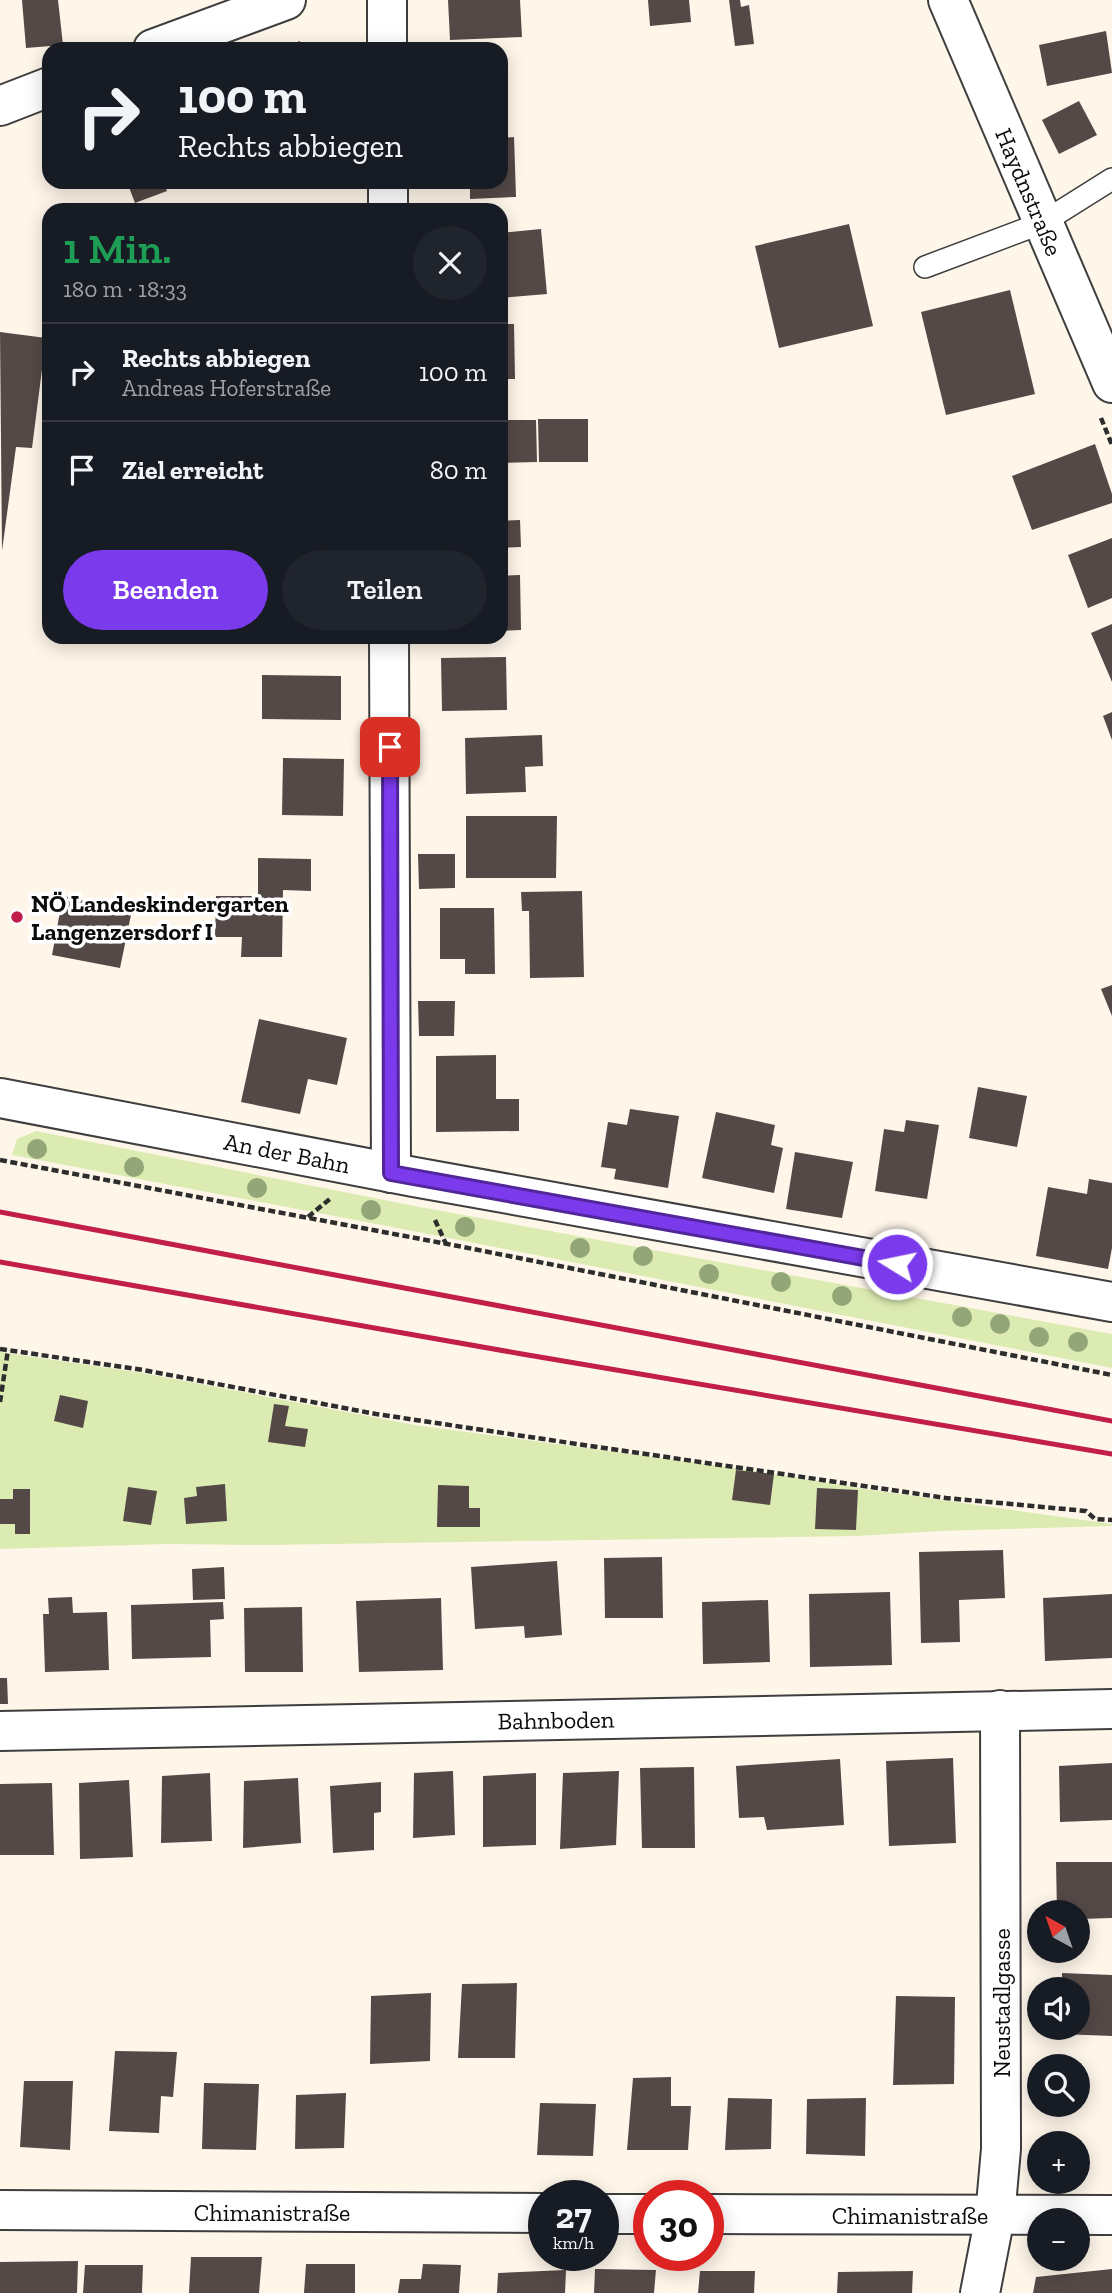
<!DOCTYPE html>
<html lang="de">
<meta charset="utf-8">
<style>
:root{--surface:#171b24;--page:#20242c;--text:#f1f3f6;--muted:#9ea1a6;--line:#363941;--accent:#7c3aed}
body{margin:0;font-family:"Zilla Slab",serif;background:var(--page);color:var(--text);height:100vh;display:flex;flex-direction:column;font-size:26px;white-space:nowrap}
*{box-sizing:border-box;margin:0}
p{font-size:23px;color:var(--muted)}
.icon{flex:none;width:38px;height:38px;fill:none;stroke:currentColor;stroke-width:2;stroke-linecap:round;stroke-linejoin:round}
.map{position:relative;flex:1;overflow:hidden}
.details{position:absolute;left:42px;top:203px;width:466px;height:441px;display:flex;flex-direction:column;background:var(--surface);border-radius:21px;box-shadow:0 4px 18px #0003}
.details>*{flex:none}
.hud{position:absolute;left:42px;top:42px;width:466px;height:147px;border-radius:21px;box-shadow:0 4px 18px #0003;background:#171b24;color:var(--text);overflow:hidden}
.needle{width:46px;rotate:320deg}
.buttons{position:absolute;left:1027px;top:1900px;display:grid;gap:14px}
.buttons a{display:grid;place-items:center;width:63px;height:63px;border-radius:50%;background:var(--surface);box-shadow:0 4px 18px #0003;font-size:35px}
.speed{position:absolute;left:528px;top:2180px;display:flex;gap:14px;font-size:35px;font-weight:700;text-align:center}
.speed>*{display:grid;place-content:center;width:91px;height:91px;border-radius:50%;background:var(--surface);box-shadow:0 4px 18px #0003;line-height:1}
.speed small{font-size:18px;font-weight:400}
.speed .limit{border:10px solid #d22;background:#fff;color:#111}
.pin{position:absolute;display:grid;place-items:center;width:60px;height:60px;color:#fff;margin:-30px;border-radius:14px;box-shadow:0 4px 10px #0006}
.me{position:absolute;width:77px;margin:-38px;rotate:280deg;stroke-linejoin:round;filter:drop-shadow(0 0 5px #0008)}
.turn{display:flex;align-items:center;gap:24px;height:147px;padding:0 21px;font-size:32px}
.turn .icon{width:91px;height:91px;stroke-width:2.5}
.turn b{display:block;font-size:49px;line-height:60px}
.round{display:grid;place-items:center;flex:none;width:74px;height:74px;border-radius:37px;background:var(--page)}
.summary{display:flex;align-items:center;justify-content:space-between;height:119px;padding:0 21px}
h1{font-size:42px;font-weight:600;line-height:52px;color:#1e9e55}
.action{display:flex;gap:14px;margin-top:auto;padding:14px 21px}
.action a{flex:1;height:80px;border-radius:42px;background:var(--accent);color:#fff;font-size:28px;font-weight:600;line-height:80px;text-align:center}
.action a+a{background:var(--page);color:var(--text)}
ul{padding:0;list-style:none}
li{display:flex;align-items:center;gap:21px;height:98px;padding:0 21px;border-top:2px solid var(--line)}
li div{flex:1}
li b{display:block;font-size:26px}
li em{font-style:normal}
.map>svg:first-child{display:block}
.green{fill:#dcebb2}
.building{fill:#544947}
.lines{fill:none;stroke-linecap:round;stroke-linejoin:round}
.lane-casing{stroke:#3e3e3e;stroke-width:24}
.street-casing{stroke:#3e3e3e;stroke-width:42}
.path{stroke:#2d2d2d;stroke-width:4.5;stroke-dasharray:7 3.5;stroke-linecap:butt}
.lane{stroke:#fff;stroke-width:21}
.street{stroke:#fff;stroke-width:38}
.rail{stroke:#c11e49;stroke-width:5}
.tree{fill:#93a677}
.route-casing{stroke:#51269a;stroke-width:18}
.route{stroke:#7c3aed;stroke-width:12}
.poi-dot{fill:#c11e49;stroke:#fff;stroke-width:2.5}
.labels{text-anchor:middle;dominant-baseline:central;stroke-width:7;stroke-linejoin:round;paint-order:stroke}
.street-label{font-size:24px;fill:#0b0b0b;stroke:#fff}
.poi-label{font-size:24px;font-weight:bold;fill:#0b0b0b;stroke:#fff;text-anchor:start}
</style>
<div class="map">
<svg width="1112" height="2293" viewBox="0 0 1112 2293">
<rect width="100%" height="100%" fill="#fff6ea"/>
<g class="green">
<path d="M36 1131 420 1207 1112 1334V1368L413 1231 12 1155 17 1139Z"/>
<path d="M0 1352 143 1373 415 1425 735 1468 872 1490 1112 1524V1526L940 1531 857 1536 267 1545 168 1544 0 1549Z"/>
</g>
<g class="building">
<path d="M22 0H58L63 45 26 48Z"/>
<path d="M448 0H520L522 37 450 40Z"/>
<path d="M648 0H689L691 22 650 26Z"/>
<path d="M729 0H740L741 7 749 5 754 44 735 46Z"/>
<path d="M1106 31 1112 73 1047 86 1039 45Z"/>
<path d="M300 41 302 49H279Z"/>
<path d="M1079 101 1097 135 1059 154 1042 120Z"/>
<path d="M514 137 516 197 470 199V182H500V138Z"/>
<path d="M127 182H164L167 191 135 203Z"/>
<path d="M849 224 873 326 779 348 755 246Z"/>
<path d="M541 229 547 294 500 298V233Z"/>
<path d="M1010 290 1035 394 946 415 921 312Z"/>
<path d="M500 324H514L515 379H500Z"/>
<path d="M0 332 46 338 32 448 16 447 2 551Z"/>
<path d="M538 419H588V462H539Z"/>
<path d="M500 420H536L537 462 500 463Z"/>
<path d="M1095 444 1112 494V503L1032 530 1012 476Z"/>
<path d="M520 520 521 547 500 548V521Z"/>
<path d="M1112 538V598L1088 608 1068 555Z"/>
<path d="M520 575 521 630 500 631V576Z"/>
<path d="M1112 624V682L1091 633Z"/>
<path d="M506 657 507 710 442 711 441 658Z"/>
<path d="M262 675 341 676V720L262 719Z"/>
<path d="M1112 712V740L1103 716Z"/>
<path d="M542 735 543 766 525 767 526 792 466 794 465 738Z"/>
<path d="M283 758 344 759 343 816 282 815Z"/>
<path d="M466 816H557L556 878H466Z"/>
<path d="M418 854H455V888L419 889Z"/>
<path d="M258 858 311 859V891L283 890 282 957H241L242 937H215L216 896H258Z"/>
<path d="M582 891 584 977 530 978 529 911H522L521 892Z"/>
<path d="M63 896 132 910 120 968 52 955Z"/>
<path d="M440 908H494L495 974H465V959H440Z"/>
<path d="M1112 985V1016L1101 989Z"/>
<path d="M418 1001H455L454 1036H419Z"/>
<path d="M259 1019 347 1038 337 1085 308 1079 300 1114 241 1102Z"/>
<path d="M496 1055V1099H519V1131L436 1132V1056Z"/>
<path d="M978 1087 1027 1096 1017 1147 969 1138Z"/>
<path d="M630 1109 679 1116 668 1188 614 1179 616 1169 601 1167 608 1122 627 1125Z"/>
<path d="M716 1112 775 1125 771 1145 783 1148 774 1193 702 1178Z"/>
<path d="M906 1120 939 1125 927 1199 875 1191 884 1129 904 1132Z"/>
<path d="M795 1152 853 1162 842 1218 786 1209Z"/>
<path d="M1089 1179 1112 1183V1248L1108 1269 1036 1256 1048 1187 1087 1194Z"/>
<path d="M60 1395 88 1401 83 1428 54 1421Z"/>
<path d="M274 1404 289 1406 285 1426 308 1429 305 1447 268 1442Z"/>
<path d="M736 1470 774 1474 770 1505 732 1500Z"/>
<path d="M225 1484 227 1521 186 1524 184 1498 197 1496 196 1487Z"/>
<path d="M438 1485 469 1486V1508H480V1527H437Z"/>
<path d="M128 1487 157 1491 151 1525 123 1521Z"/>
<path d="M817 1488 858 1490 856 1530 815 1529Z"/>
<path d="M13 1489H30V1534H15V1524H0V1499H13Z"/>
<path d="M1003 1550 1005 1598 959 1600 960 1642 921 1643 919 1552Z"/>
<path d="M662 1557 663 1618H605L604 1558Z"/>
<path d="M557 1561 562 1635 525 1638 524 1626 475 1629 471 1567Z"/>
<path d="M224 1567 225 1599 193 1600 192 1569Z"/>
<path d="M890 1592 892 1665 810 1667 809 1594Z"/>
<path d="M1112 1594V1658L1045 1661 1043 1598Z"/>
<path d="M72 1597 73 1613 107 1612 109 1670 45 1672 43 1614H49L48 1598Z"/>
<path d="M441 1598 443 1670 359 1672 356 1601Z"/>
<path d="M768 1600 770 1662 703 1664 702 1602Z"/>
<path d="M223 1602 224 1619 210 1620 211 1657 132 1659 131 1605Z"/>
<path d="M302 1607 303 1672H245L244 1608Z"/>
<path d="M0 1678H7L8 1704H0Z"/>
<path d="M953 1758 956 1843 889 1846 886 1761Z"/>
<path d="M840 1759 844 1825 767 1830 764 1817 739 1818 736 1766Z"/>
<path d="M1112 1763V1820L1060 1822 1059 1766Z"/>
<path d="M694 1767 695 1848H642L640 1768Z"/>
<path d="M453 1771 455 1835 413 1838 414 1773Z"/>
<path d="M619 1771 616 1845 560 1849 563 1773Z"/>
<path d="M210 1773 212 1841 161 1843 162 1776Z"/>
<path d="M536 1773V1845L483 1847V1776Z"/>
<path d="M298 1778 301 1843 243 1848 244 1781Z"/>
<path d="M129 1780 133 1857 80 1859 79 1783Z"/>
<path d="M381 1782V1812L374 1813V1850L333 1853 330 1786Z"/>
<path d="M52 1783 54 1855H0V1784Z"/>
<path d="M1056 1862H1112V1918L1078 1919V1913H1057Z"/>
<path d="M1062 1973 1112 1975V2036L1060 2034 1061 2028H1078V1990H1062Z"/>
<path d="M517 1983 515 2058H458L462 1984Z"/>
<path d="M431 1993 430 2061 370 2064 371 1996Z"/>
<path d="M896 1996 955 1997 954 2084 893 2085Z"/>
<path d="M115 2051 177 2052 173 2097 161 2096 159 2133 109 2131Z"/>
<path d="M671 2077V2106H691L688 2150H627L633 2078Z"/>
<path d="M24 2081H73L70 2150 20 2147Z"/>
<path d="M204 2083 259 2084 256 2150 202 2149Z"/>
<path d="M346 2093 344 2148 295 2149 296 2095Z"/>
<path d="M728 2098 772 2099 771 2149 725 2150Z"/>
<path d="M866 2098 865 2156 806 2154 807 2099Z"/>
<path d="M540 2103 596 2104 593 2156 537 2155Z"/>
<path d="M191 2257H262L259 2293H189Z"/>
<path d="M78 2261 77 2293H0V2262Z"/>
<path d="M306 2264H355V2293H304Z"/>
<path d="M423 2264 461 2265 459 2293H398L400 2279H421Z"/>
<path d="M85 2265H143L142 2293H83Z"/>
<path d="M595 2269 656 2270 654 2293H594Z"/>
<path d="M1112 2269V2293H1033L1036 2277Z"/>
<path d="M566 2270 565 2293H497L498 2273Z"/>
<path d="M700 2271H755L754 2293H698Z"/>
<path d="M913 2271 912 2293H837L838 2272Z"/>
</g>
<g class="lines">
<defs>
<path id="lane" d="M925 267 1042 223 1112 179"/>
<g id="street">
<path d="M387 0V49"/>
<path d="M948 0 1112 383"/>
<path d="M153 49 286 0"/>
<path d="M0 106 49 87"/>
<path d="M388 182V210"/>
<path d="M389 637 391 1173"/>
<path d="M0 1098 414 1177 1112 1302"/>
<path d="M0 1731 1112 1709"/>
<path d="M0 2210 544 2213"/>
<path d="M604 2214H649"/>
<path d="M709 2214 1112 2215"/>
<path d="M980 2293 995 2216 1001 2149 1000 1710"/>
</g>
</defs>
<use href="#lane" class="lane-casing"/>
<use href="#street" class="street-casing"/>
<g class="path">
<path d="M1101 418 1112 445"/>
<path d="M0 1160 458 1246 1112 1375"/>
<path d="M308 1217 331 1198"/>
<path d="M435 1220 446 1244"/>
<path d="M0 1349 143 1370 376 1414 550 1440 946 1498 1086 1511 1095 1519 1112 1520"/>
<path d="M0 1402 8 1350"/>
</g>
<use href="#lane" class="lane"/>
<use href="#street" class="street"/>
<g class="rail">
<path d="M0 1212 1112 1421"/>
<path d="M0 1262 522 1354 1112 1454"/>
</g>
</g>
<g class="tree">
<circle cx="37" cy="1149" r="10"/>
<circle cx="134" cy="1167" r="10"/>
<circle cx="257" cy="1188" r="10"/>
<circle cx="371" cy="1210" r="10"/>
<circle cx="465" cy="1227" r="10"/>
<circle cx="580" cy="1248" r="10"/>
<circle cx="643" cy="1256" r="10"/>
<circle cx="709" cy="1274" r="10"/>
<circle cx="781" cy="1282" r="10"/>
<circle cx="842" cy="1296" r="10"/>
<circle cx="962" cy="1317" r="10"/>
<circle cx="1000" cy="1324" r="10"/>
<circle cx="1039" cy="1337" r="10"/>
<circle cx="1078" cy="1342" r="10"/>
</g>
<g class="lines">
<defs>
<path id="route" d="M390 747 391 1173 897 1264"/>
</defs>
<use href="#route" class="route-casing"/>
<use href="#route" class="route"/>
</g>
<circle class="poi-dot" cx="17" cy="917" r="7"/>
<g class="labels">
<g class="street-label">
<text transform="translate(1029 192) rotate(67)">Haydnstraße</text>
<text transform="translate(287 1153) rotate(11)">An der Bahn</text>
<text transform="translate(556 1720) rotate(-1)">Bahnboden</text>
<text transform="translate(1001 2003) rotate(-90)">Neustadlgasse</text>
<text x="272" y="2212">Chimanistraße</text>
<text x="910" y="2215">Chimanistraße</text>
</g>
<g class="poi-label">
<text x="31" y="903">NÖ Landeskindergarten<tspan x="31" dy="28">Langenzersdorf I</tspan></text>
</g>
</g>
</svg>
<div class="buttons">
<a><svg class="needle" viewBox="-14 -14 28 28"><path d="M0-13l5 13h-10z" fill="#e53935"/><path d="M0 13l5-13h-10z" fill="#9ea1a6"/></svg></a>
<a><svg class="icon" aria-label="sound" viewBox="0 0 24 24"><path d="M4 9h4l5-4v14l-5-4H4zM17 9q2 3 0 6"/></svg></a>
<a><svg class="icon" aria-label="search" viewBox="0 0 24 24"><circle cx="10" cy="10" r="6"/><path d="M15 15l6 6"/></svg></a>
<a>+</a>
<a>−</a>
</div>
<div class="speed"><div>27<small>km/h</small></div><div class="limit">30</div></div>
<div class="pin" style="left:390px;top:747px;background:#d93025"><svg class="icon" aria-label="arrive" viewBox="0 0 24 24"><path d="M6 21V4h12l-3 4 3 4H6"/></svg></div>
<svg class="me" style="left:897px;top:1264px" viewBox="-20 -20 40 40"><circle r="17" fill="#7c3aed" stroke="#fff" stroke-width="3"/><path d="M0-11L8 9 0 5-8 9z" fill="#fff"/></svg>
<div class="hud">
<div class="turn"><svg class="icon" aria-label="right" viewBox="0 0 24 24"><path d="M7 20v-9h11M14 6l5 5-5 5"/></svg><div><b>100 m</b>Rechts abbiegen</div></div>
</div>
<section class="details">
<div class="summary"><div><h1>1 Min.</h1><p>180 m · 18:33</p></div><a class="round"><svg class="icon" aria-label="close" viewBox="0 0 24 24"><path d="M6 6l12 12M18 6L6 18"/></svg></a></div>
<ul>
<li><svg class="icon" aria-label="right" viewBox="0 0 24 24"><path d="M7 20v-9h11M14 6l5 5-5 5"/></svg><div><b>Rechts abbiegen</b><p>Andreas Hoferstraße</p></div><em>100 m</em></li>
<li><svg class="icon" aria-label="arrive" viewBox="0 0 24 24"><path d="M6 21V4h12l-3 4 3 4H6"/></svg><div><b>Ziel erreicht</b></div><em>80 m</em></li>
</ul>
<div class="action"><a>Beenden</a><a>Teilen</a></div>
</section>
</div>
